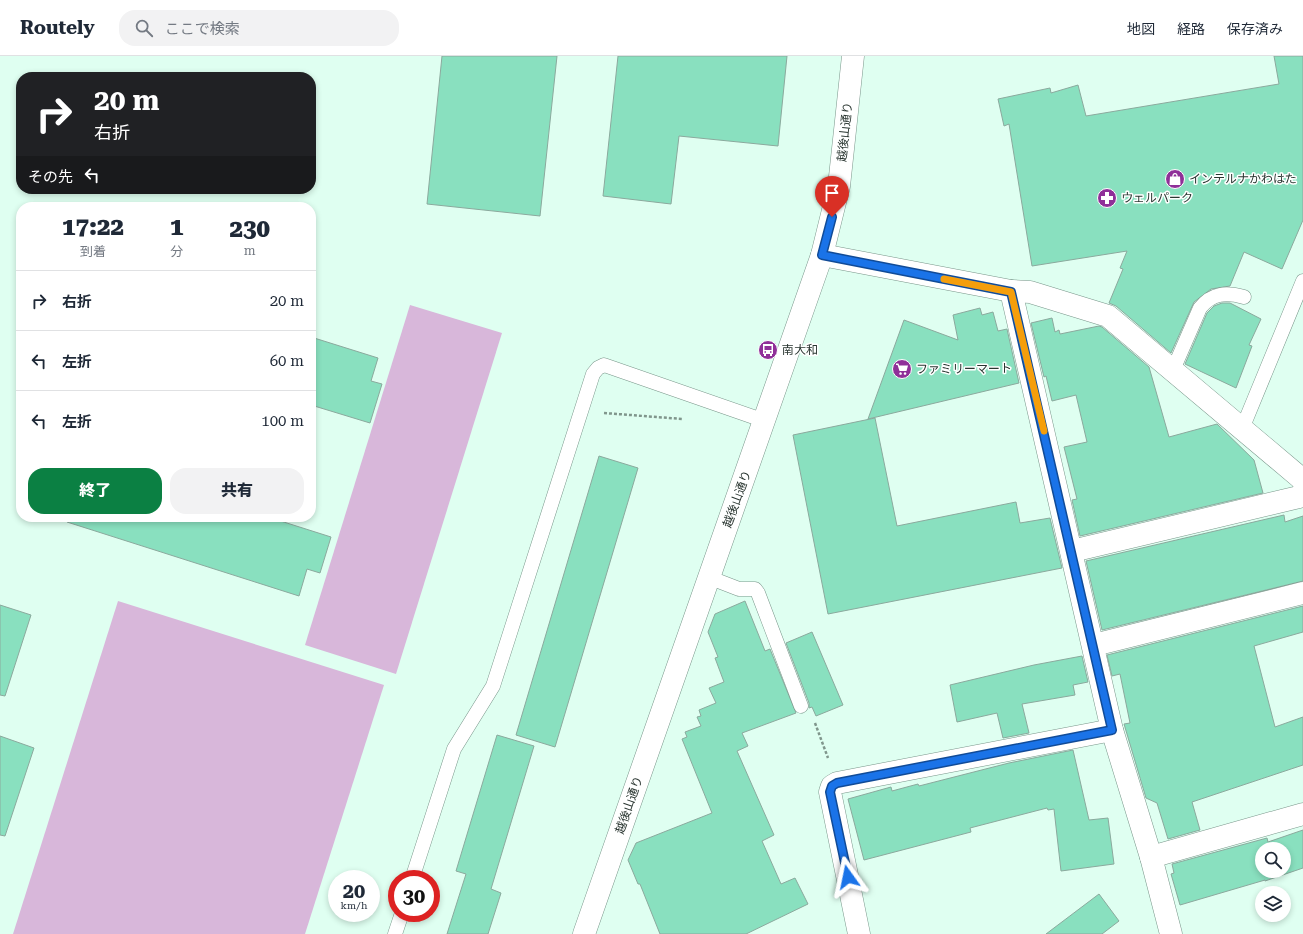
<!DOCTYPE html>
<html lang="ja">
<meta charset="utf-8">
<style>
:root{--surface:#fff;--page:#f2f2f3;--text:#1f2937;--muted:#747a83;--line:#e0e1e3;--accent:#0b8043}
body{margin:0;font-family:"Roboto Serif","Noto Sans JP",serif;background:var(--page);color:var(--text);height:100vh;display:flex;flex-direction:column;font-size:15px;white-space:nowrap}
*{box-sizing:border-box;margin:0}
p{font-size:13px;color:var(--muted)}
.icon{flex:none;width:22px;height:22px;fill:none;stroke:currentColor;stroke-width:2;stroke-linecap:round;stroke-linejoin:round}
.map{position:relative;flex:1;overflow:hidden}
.drawer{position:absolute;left:16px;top:146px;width:300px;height:320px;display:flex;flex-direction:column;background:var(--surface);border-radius:16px;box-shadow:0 2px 6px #0003}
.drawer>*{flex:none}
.guide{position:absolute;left:16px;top:16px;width:300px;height:122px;border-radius:16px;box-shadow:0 2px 6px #0003;background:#202124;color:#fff;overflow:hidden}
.tools{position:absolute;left:1255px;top:786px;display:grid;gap:8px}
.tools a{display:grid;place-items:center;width:36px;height:36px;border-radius:50%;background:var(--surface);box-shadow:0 2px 6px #0003;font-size:20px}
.speed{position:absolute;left:328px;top:814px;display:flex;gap:8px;font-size:20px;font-weight:700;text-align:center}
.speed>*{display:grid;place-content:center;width:52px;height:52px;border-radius:50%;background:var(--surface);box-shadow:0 2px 6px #0003;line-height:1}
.speed small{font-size:10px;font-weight:400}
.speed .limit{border:6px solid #d22;background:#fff;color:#111}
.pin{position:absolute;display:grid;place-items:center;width:34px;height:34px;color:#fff;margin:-41px -17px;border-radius:50% 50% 50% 0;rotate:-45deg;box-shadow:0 0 4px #0007}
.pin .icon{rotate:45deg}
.me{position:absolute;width:44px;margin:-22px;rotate:348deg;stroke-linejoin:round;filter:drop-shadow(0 0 3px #0008)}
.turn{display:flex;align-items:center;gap:14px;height:84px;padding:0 12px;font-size:18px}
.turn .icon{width:52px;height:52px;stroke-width:2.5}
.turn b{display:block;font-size:28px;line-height:34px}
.then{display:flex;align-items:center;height:38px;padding:0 12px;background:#0003;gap:8px;font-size:15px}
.eta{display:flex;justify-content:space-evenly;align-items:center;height:68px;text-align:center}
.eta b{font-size:24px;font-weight:800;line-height:28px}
.primary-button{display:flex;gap:8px;margin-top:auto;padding:8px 12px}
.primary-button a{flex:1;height:46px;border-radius:16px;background:var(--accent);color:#fff;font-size:16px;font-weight:800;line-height:46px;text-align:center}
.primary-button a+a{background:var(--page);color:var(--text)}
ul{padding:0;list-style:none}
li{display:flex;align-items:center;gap:12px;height:60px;padding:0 12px;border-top:1px solid var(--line)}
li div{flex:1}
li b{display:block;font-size:15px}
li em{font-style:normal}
header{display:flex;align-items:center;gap:24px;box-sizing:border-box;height:56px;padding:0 20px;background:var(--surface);border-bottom:1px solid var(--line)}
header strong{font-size:19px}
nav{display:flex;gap:22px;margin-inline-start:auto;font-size:14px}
.search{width:280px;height:36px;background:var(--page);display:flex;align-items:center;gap:10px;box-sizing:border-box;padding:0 14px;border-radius:16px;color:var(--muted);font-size:15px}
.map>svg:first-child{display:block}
.green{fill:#d8b7da}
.building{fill:#89e0bf;stroke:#8ba99d;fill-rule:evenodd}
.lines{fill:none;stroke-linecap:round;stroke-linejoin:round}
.lane-casing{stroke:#79968a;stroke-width:15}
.street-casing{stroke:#79968a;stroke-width:23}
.secondary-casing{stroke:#79968a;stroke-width:23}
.path{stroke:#80968c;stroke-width:2.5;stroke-dasharray:3 2;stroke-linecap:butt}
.lane{stroke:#fff;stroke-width:14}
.street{stroke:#fff;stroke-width:22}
.secondary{stroke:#fff;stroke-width:22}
.route-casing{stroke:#114b97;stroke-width:10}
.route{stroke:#1a73e8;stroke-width:7}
.slow{stroke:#f59e0b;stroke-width:7}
.labels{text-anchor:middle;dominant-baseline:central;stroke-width:3;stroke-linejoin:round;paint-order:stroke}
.street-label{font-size:12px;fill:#2a3631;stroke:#fff}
.poi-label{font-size:12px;fill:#2a3631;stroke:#fff;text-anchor:start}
</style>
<header>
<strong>Routely</strong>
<div class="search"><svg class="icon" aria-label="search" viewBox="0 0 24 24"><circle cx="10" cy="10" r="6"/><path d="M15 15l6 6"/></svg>ここで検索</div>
<nav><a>地図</a><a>経路</a><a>保存済み</a></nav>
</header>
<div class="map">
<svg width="1303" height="878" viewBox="0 0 1303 878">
<rect width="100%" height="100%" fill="#dffff1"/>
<g class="green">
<path d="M410 249 502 277 396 618 305 589Z"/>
<path d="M118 545 384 629 305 878H13Z"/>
</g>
<g class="building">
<path d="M442 0H557L540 160 427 148Z"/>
<path d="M618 0H787L778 90 679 80 671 148 603 140Z"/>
<path d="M1274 0H1303V164L1282 213 1244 196 1230 230 1211 233 1194 246 1171 297 1116 250 1109 247 1123 213 1120 212 1127 195 1032 210 1009 68 1004 70 998 43 1050 32 1051 37 1078 29 1086 60 1279 28Z"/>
<path d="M1222 247H1230L1261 263 1249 289 1252 290 1236 332 1185 308 1207 257 1214 250Z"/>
<path d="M980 252 982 259 993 256 998 275 1007 273 1019 327 868 363 904 264 958 284 953 259Z"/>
<path d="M1052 262 1055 276 1059 274 1060 278 1099 270 1102 271 1149 311 1169 381 1217 368 1254 404 1263 437 1080 480 1072 444 1077 443 1064 391 1087 386 1076 339 1052 345 1046 320 1044 321 1031 267Z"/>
<path d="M311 281 378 302 371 325 382 328 370 367 311 349Z"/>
<path d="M875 362 897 470 1016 446 1020 467 1050 462 1062 512 828 558 793 379Z"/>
<path d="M599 400 638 412 555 691 516 679Z"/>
<path d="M1284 459 1285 466 1303 460V525L1102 574 1086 505Z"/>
<path d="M68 461H268L331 481 320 517 307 513 299 540 67 466Z"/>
<path d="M745 545 765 595 770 593 796 657 742 677 748 690 737 695 774 779 762 785 781 828 795 822 808 848 746 878H660L640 828H638L628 804 636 787 712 757 682 683 687 681 685 676 701 670 697 661 701 660 699 654 716 647 709 632 724 626 715 602 718 601 708 576 715 558Z"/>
<path d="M0 549 31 559 5 640 0 639Z"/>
<path d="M1303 550V576L1254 590 1275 671 1303 661V709L1192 746 1200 774 1168 783 1157 747 1146 742 1124 668 1130 667 1120 618 1112 620 1107 599Z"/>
<path d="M812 576 843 649 816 660 812 651 809 652V647L786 587Z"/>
<path d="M1082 600 1088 626 1073 629 1075 639 1022 648 1029 677 1003 682 997 657 957 666 950 629 1034 609Z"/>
<path d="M497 679 534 690 491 833 501 837 488 878H447L466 818 456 815Z"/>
<path d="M0 680 34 692 5 780 0 779Z"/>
<path d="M1073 694 1089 764 1108 762 1114 808 1061 815 1054 753 1048 754 1047 752 970 772 971 776 864 804 848 743 891 731 892 735 918 728 919 730 1009 707Z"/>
<path d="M1303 774V812L1265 825V824L1180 849 1171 818 1174 817 1172 808 1267 782 1268 786ZM1262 793H1284V815H1262Z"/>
<path d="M1099 838 1119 865 1102 878H1046Z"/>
</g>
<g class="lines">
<defs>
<g id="lane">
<path d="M1173 314 1200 252C1212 237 1226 236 1244 241"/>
<path d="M1242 373 1303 225"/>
<path d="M708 521 739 533H755L758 537 801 650"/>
<path d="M412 823 454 693 493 630 593 318 598 312 604 309 765 365"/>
<path d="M395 878 402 857"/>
</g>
<g id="street">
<path d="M822 199 1011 235 1112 674 1151 801 1171 878"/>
<path d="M1011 235 1030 236 1108 260 1303 424"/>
<path d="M1072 495 1299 441 1303 436"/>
<path d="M1094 589 1303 537"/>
<path d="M1151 801 1303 758"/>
<path d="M859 878 830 736 832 730 837 727 1112 674"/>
</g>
<path id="secondary" d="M584 878 822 199 839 130 853 0"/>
</defs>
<use href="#lane" class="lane-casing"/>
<use href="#street" class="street-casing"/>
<use href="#secondary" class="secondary-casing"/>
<g class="path">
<path d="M604 357 683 363"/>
<path d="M815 667 828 702"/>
</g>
<use href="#lane" class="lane"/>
<use href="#street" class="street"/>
<use href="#secondary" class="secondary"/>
</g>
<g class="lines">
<defs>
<path id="route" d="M832 161 822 199 1011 236 1112 674 837 727 832 730 830 736 848 821"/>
</defs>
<use href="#route" class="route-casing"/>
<use href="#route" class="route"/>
<path class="slow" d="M944 223 1011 236 1044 375"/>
</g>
<defs>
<symbol id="shop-disc" viewBox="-11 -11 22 22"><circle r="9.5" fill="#8f2f98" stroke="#fff"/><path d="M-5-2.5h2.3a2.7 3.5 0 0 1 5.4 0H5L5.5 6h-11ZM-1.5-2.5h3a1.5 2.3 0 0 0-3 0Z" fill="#fff"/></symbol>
<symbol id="pharmacy-disc" viewBox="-11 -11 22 22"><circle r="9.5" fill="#8f2f98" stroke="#fff"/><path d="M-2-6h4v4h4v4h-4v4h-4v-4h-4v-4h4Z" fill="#fff"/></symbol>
<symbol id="bus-disc" viewBox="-11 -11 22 22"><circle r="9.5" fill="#8f2f98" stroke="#fff"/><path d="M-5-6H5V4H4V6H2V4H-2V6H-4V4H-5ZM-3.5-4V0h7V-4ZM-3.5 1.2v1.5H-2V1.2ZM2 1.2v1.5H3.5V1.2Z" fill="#fff"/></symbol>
<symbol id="supermarket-disc" viewBox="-11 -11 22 22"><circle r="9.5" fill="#8f2f98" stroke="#fff"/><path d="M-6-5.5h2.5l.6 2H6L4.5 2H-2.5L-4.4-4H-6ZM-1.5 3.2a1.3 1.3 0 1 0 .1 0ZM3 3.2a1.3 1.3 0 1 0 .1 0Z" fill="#fff"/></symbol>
</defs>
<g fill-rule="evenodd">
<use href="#shop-disc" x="1164" y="112" width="22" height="22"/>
<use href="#pharmacy-disc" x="1096" y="131" width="22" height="22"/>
<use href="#bus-disc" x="757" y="283" width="22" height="22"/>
<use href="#supermarket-disc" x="891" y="302" width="22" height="22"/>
</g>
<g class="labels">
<g class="street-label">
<text transform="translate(845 76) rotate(-84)">越後山通り</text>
<text transform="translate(737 443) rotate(-70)">越後山通り</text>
<text transform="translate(629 749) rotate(-71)">越後山通り</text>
</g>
<g class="poi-label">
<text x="1189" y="123">インテルナかわはた</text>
<text x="1121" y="142">ウェルパーク</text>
<text x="782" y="294">南大和</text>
<text x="916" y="313">ファミリーマート</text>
</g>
</g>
</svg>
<div class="tools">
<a><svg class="icon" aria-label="search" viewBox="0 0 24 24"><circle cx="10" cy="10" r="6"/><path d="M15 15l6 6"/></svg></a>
<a><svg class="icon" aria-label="layers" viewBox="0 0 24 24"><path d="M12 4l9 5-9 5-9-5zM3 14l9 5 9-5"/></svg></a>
</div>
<div class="speed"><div>20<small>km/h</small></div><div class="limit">30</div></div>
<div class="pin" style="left:832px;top:161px;background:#d93025"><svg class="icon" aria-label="arrive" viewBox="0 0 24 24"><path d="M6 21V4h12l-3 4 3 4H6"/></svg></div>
<svg class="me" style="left:848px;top:821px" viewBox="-20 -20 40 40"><path d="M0-17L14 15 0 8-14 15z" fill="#1a73e8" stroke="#fff" stroke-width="4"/></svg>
<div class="guide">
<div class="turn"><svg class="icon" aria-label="right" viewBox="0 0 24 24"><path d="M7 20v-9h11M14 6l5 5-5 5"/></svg><div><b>20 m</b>右折</div></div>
<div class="then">その先<svg class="icon" aria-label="left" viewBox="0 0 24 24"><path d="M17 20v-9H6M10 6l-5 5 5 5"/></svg></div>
</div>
<section class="drawer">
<div class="eta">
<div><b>17:22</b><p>到着</p></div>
<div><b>1</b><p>分</p></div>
<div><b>230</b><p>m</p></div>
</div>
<ul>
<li><svg class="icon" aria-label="right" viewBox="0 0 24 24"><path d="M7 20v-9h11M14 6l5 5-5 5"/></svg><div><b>右折</b></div><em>20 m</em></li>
<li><svg class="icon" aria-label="left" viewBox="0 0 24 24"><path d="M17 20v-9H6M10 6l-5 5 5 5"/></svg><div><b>左折</b></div><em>60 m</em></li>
<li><svg class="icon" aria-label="left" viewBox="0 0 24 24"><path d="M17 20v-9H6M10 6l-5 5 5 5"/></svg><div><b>左折</b></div><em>100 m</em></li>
</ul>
<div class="primary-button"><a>終了</a><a>共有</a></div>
</section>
</div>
